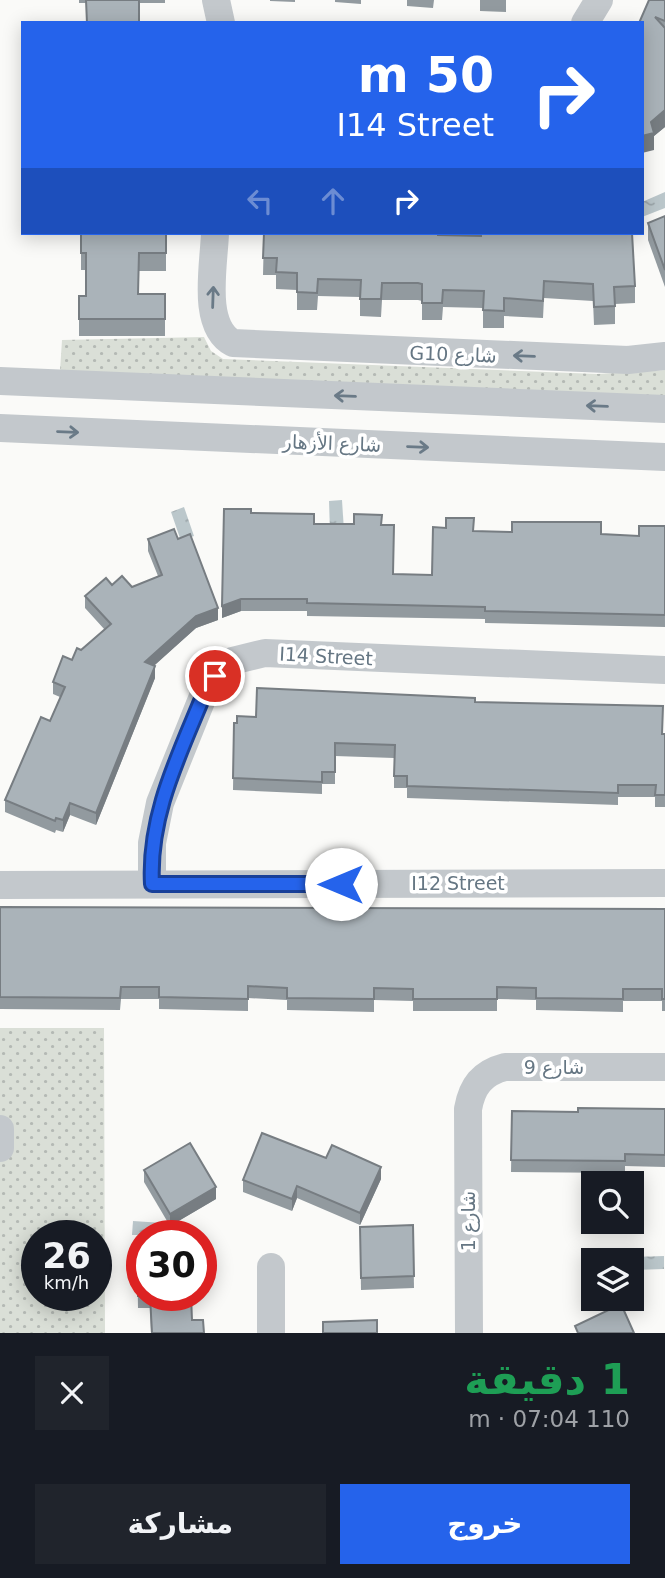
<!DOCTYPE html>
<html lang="ar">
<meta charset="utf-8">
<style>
:root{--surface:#171b24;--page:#20242c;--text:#f1f3f6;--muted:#9ea1a6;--accent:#2563eb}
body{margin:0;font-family:"DejaVu Sans",Cairo,sans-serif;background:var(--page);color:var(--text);direction:rtl;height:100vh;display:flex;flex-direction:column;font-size:26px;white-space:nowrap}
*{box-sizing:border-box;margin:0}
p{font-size:23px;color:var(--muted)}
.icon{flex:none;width:38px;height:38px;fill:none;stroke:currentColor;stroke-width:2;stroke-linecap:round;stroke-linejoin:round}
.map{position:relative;height:1333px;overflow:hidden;direction:ltr}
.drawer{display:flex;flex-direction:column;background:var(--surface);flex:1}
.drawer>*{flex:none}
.banner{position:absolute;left:21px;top:21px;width:623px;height:214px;border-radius:0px;box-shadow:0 4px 18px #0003;direction:rtl;background:#2563eb;color:#fff;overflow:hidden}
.fabs{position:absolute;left:581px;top:1171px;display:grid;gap:14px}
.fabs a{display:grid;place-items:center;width:63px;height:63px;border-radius:0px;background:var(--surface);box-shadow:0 4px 18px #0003;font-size:35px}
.speed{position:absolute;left:21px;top:1220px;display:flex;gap:14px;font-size:35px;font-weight:700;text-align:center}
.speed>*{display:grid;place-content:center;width:91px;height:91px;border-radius:50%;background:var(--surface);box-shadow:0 4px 18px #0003;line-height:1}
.speed small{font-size:18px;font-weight:400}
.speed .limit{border:10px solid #d22;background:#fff;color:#111}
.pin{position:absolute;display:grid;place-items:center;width:60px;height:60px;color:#fff;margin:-30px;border:4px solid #fff;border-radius:50%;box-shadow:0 2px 7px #0007}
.me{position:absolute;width:77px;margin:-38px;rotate:270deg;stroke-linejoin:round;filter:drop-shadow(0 0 5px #0008)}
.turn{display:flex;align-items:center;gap:24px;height:147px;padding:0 35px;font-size:32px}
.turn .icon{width:91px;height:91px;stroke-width:2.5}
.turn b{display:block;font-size:49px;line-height:60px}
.lanes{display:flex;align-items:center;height:66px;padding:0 35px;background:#0003;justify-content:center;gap:35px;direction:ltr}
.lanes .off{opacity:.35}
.round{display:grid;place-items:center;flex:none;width:74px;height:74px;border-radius:0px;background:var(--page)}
.headline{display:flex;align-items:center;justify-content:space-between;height:119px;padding:0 35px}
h1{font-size:42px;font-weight:700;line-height:52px;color:#1e9e55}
.button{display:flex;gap:14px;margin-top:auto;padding:14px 35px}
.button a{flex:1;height:80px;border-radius:0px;background:var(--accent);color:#fff;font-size:28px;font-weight:700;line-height:80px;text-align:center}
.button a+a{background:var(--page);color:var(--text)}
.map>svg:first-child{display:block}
.grass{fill:url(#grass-dots);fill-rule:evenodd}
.water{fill:url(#water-ripples)}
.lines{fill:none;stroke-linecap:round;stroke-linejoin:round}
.minor{stroke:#c3c8cc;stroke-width:28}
.wall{fill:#929a9f}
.shaded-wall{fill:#777d82}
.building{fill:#aab3b9;stroke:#777d82;stroke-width:2}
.oneway{stroke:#6a7a87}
.route-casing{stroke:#184099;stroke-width:18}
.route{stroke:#2563eb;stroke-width:12}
.labels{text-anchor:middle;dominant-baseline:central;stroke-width:7;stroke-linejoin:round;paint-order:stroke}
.street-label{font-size:19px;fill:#657683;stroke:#fff}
</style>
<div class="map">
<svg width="665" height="1333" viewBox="0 0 665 1333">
<defs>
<pattern id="grass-dots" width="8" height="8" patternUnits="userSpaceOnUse" patternTransform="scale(1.75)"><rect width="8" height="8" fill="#dadfd7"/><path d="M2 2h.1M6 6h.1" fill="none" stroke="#b4b9b4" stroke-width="1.8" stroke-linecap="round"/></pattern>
<pattern id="water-ripples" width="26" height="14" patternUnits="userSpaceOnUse" patternTransform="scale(1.75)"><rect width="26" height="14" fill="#bbc7cb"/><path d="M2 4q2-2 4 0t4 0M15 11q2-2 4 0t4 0" fill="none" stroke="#9ca6aa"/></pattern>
</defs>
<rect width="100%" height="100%" fill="#fafaf8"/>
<g class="grass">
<path d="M204 337 211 351 223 359 597 374 665 370V396L60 371 62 340Z"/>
<path d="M0 1028H104L105 1333H0ZM37 1236H96V1295H37Z"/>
</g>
<g class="water">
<path d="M665 192V208L642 217V202Z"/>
<path d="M342 500 344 531H330L329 501Z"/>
<path d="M184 507 194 536 181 541 171 512Z"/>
<path d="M133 1221 163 1223 162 1235H132Z"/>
<path d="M664 1256V1269L634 1270V1257Z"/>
</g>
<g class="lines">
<g class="minor">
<path d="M216 0 221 23"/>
<path d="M585 23 599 0"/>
<path d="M215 233C214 265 201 326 233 343L628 360 665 356"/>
<path d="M0 381 665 409"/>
<path d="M0 428 665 457"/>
<path d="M152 884V843L160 803 208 684 232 661 265 653 665 670"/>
<path d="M0 885 665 883"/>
<path d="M0 1148V1129"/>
<path d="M271 1333V1267"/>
<path d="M469 1333 468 1109C472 1086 482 1073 505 1067H665"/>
</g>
</g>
<g class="wall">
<rect x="79" y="0" width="86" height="3"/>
<path d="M270 0H295V2L270 1Z"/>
<path d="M335 0H361V4L335 2Z"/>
<path d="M407 0H434L433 8 407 6Z"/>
<path d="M480 0H506V12L480 11Z"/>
<path d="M665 0V127L654 136V150L642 23Z"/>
<path d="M665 216V287L648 240V223Z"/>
<path d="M81 233H166V271H139L138 294H165V336H79V296H86V270H81Z"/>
<path d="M264 233 438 235 635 286V303L615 304V324L594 325 593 301 544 298 543 318 504 316V328H483V308L443 307 442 320H422V301L418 300H382L381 317 360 316V297L318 296 317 310H297V290L276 289V275H263Z"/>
<path d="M251 513 314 524 382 525 394 574 432 575 473 531 639 536 665 526V627L485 623V619L307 616V611H241L222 618Z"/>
<path d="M148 539H178L218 620 196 628 154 665 155 678 96 825 70 815 63 832 56 830 55 833 5 812V800L50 721 60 697 53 694V682L81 650 105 630 85 608V596L112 585 132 587 158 576 148 551Z"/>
<path d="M475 702 665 734V807H655V797H618V805L407 798V788H394V758L335 756V784H322V794L233 790 234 723 256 717Z"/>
<path d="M0 907 665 909V1011H662V1001H623V1012L536 1010V1000L497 999V1011H413V1001L374 1000V1012L287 1010V1000L248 998V1011L159 1009V999H121L120 1010 0 1009Z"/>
<path d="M665 1109V1167L625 1166V1173L511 1172 512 1111 578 1112Z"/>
<path d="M144 1170 216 1199 170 1226 144 1182Z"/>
<path d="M381 1179 360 1225 297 1198 292 1211 243 1192V1180Z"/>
<path d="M413 1225 414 1288 361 1290 360 1227Z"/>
<path d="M137 1245 191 1295 192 1320 204 1333H151L150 1308H138Z"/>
</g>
<g class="shaded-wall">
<path d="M665 110V127L654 136V150L642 153V136L651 122Z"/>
<path d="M241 599V611L222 618V606Z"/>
<path d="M218 608V620L196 628 145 674V662L196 616Z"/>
<path d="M155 666V678L96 825V813Z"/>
<path d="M70 803V815L63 832V820Z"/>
<path d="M381 1167V1179L360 1225V1213Z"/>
<path d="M297 1186V1198L292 1211V1199Z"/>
<path d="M216 1187V1199L170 1226V1214Z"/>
</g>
<g class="building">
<path d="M86 0H139V23H87Z"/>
<path d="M649 0H665V21L655 17 665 28V110L651 122 654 133 642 136V23H639Z"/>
<path d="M665 216V270L648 223Z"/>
<path d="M81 233H166V253H139L138 294H165V319H79V296H86V253H81Z"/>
<path d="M264 233H438V235L481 236V233L526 234 529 233H632L635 286 614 287 615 306 594 307 593 284 544 281 543 301 504 298V311L483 310 484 291 443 290 442 303H422V284L418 283H382L381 299H360L361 280 318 279 317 293 297 292V273L276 272 277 258H263Z"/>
<path d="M224 509H251V513L314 514V524H354V514L382 515 381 525H394L393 574 432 575 433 527 446 528V518H474L473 531 512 532V522H601V534L639 536V526H665V615L485 611V607L307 603V599H241L222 606Z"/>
<path d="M174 529 178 539 190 534 218 608 196 616 145 662 155 666 96 813 70 803 63 820 56 818 55 821 5 800 41 717 50 721 65 687 53 682 63 656 72 660 77 648 81 650 111 624 85 596 106 578 112 585 122 576 132 587 162 575 148 539Z"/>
<path d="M257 688 475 698V702L663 706 662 734H665V795H655L656 785H618V793L407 786V776H394L395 745 335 743V772H322V782L233 778 234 723H237V716L256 717Z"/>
<path d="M0 907 665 909V999H662V989H623V999L536 998V988L497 987V999H413V989L374 988V999L287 998V988L248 986V999L159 997V987H121L120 998 0 997Z"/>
<path d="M578 1108 665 1109V1155L625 1154V1161L511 1160 512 1111 578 1112Z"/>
<path d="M262 1133 326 1158 332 1145 381 1167 360 1213 297 1186 292 1199 243 1180Z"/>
<path d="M190 1143 216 1187 170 1214 144 1170Z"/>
<path d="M413 1225 414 1276 361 1278 360 1227Z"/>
<path d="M137 1245H142V1295H191L192 1320H203L204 1333H152L150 1296H138Z"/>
<path d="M621 1304 634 1333H578L575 1326Z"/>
<path d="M377 1320V1333H323V1322Z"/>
</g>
<defs><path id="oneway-shaft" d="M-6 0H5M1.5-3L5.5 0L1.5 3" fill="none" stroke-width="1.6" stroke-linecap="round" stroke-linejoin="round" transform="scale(1.75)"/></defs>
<g class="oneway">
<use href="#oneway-shaft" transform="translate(213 297) rotate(-88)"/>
<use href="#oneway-shaft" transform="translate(524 356) rotate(-178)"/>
<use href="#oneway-shaft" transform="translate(345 396) rotate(-178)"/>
<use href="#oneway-shaft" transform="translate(597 406) rotate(-178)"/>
<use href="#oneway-shaft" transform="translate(68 432) rotate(2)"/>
<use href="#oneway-shaft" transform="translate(418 447) rotate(2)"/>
</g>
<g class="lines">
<defs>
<path id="route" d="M215 676 208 684C182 750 148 812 152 884H341"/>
</defs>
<use href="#route" class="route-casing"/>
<use href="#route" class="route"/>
</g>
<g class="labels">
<g class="street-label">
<text transform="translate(453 354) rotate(2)">G10 شارع</text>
<text transform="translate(332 443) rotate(2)">شارع الأزهار</text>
<text transform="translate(326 656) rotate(3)">I14 Street</text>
<text x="458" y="883">I12 Street</text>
<text x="554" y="1067">شارع 9</text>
<text transform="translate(468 1221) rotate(-90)">شارع 1</text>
</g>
</g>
</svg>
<div class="fabs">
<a><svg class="icon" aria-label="search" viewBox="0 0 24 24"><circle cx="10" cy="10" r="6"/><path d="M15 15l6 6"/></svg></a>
<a><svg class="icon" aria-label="layers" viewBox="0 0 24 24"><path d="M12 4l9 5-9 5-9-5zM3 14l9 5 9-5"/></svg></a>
</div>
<div class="speed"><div>26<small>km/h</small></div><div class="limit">30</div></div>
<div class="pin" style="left:215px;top:676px;background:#d93025"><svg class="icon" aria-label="arrive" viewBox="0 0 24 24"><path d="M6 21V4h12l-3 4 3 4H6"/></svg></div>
<svg class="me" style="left:341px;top:884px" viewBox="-20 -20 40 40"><circle r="19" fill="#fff"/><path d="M0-13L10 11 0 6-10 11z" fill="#2563eb"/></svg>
<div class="banner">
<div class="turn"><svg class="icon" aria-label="right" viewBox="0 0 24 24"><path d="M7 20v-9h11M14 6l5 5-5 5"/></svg><div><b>50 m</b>I14 Street</div></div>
<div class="lanes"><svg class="icon off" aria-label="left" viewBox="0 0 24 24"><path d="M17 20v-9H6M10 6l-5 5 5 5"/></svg><svg class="icon off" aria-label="ahead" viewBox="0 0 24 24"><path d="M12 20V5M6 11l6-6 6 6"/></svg><svg class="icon" aria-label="right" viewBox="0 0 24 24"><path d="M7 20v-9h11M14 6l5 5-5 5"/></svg></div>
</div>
</div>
<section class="drawer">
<div class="headline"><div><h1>1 دقيقة</h1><p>110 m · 07:04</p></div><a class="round"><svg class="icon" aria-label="close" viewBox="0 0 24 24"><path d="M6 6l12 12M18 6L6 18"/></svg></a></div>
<div class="button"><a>خروج</a><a>مشاركة</a></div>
</section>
